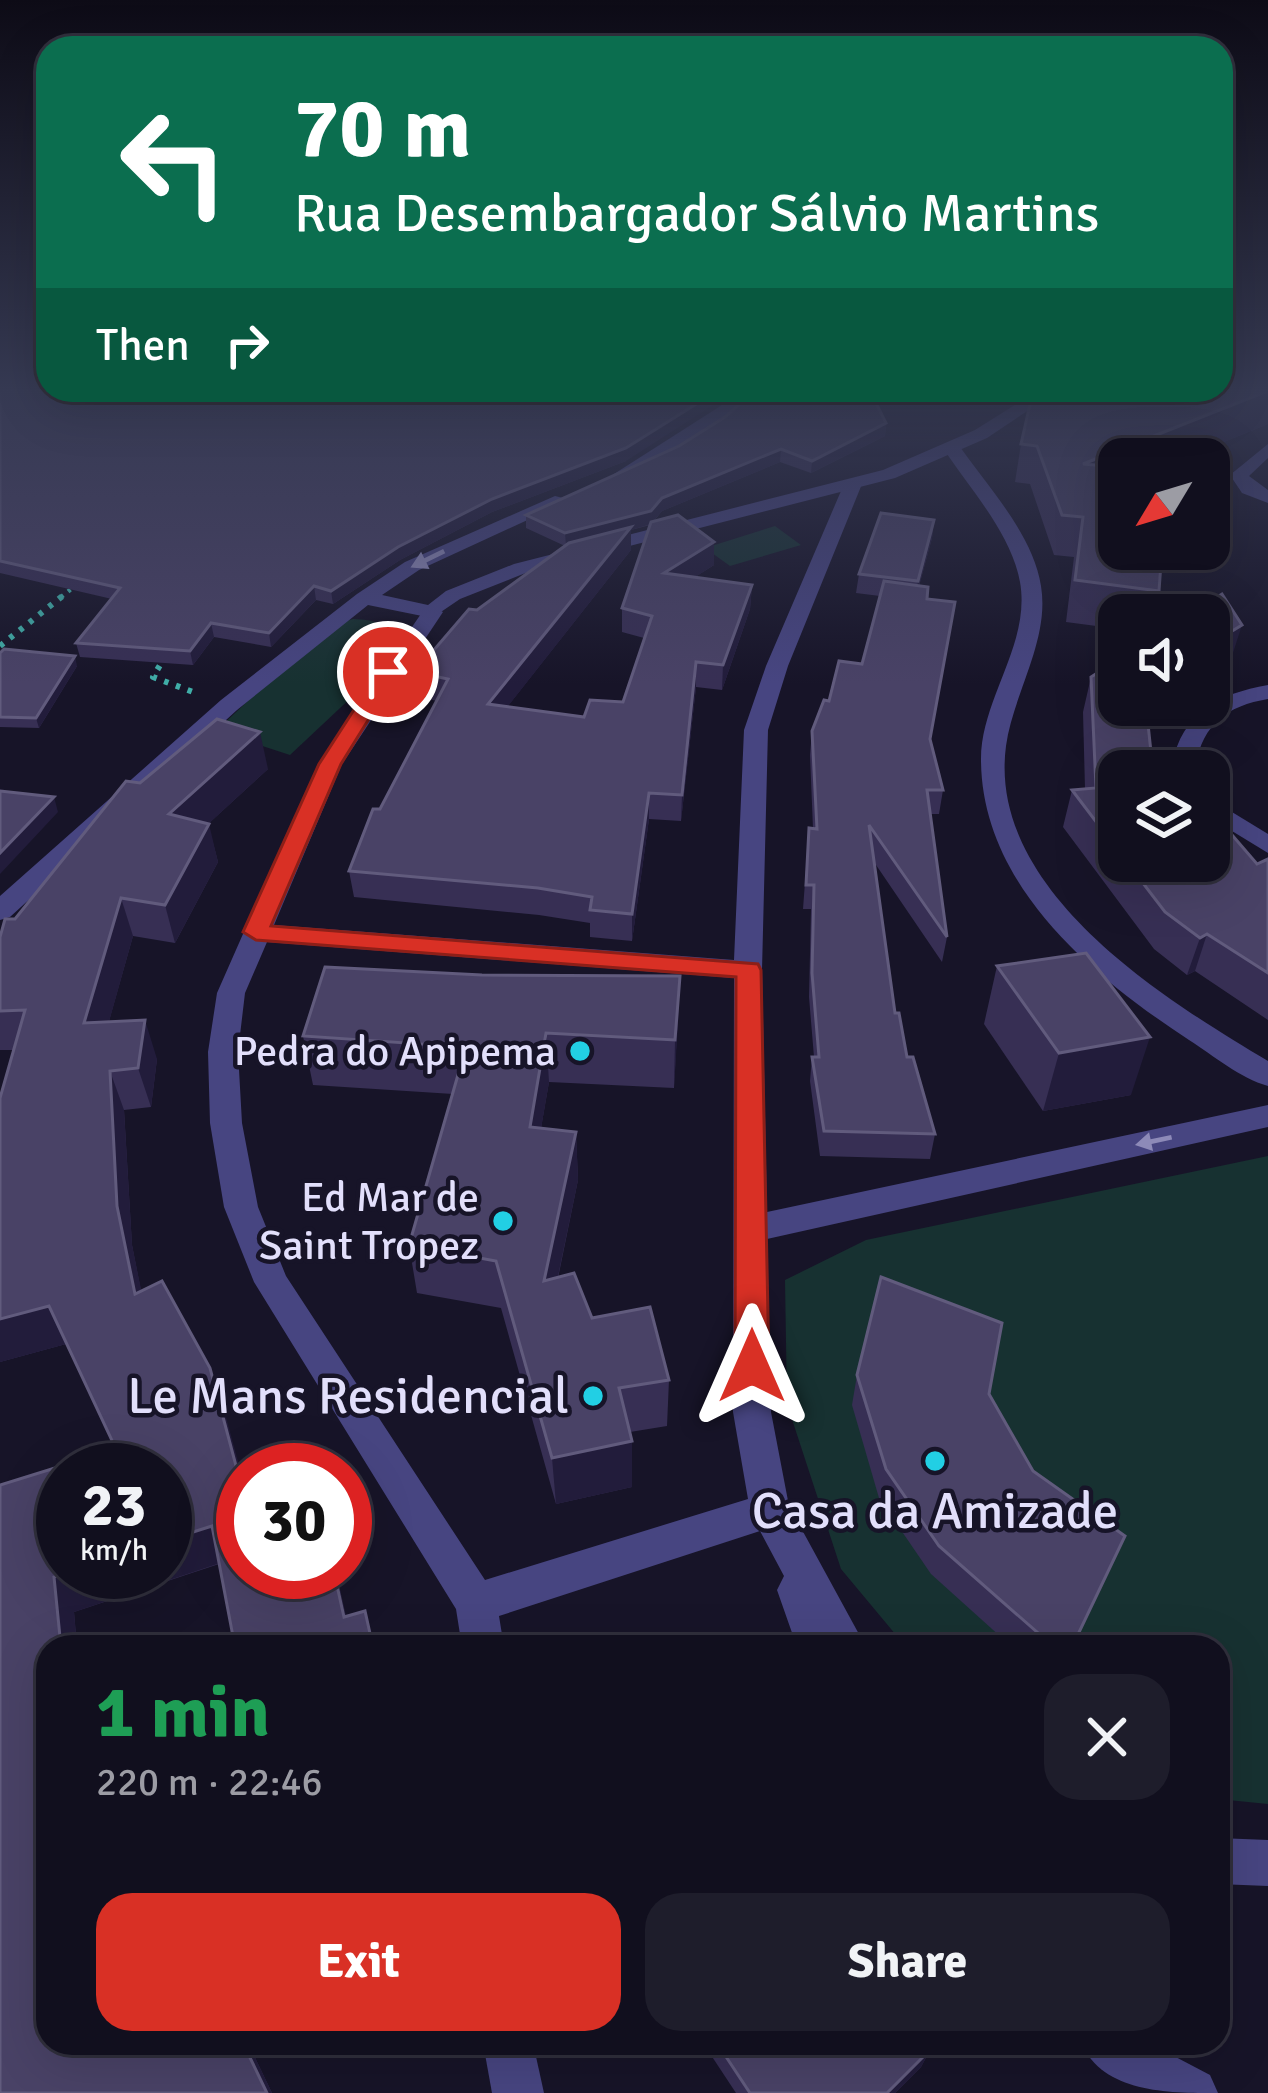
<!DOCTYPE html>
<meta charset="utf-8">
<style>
:root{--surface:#110f1e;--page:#1e1d2b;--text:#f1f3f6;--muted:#9c9ca4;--line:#302f3c;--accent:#d93025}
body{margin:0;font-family:Signika,sans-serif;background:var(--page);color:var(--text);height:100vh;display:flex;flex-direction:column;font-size:45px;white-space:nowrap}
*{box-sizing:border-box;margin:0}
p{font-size:39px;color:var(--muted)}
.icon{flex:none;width:66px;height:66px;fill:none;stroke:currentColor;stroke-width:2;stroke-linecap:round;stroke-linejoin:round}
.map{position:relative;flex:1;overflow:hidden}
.side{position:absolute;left:36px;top:1635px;width:1194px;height:420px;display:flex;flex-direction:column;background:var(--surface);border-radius:36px;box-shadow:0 12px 48px #0002,0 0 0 3px var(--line)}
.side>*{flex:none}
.banner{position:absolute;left:36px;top:36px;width:1197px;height:366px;border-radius:36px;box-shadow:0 12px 48px #0002,0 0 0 3px var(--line);background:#0b6e4f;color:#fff;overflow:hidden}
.needle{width:78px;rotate:232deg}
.buttons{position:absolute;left:1098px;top:438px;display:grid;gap:24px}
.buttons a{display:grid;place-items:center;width:132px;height:132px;border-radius:24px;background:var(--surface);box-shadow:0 12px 48px #0002,0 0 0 3px var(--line);font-size:60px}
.speed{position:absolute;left:36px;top:1443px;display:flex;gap:24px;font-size:60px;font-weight:700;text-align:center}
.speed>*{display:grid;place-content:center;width:156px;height:156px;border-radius:50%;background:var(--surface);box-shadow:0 12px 48px #0002,0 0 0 3px var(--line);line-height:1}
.speed small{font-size:30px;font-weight:400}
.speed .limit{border:18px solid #d22;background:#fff;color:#111}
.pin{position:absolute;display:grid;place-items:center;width:102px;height:102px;color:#fff;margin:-51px;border:6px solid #fff;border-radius:50%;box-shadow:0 3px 12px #0007}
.me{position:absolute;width:132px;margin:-66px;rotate:0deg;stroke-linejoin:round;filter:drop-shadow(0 0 9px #0008)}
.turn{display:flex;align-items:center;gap:42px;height:252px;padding:0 60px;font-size:54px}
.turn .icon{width:156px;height:156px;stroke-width:2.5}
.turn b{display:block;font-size:84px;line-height:102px}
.then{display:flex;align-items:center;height:114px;padding:0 60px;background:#0003;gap:24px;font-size:45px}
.round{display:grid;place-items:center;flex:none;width:126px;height:126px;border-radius:36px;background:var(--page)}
.headline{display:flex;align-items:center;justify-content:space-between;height:204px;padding:0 60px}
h1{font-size:72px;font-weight:700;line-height:90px;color:#1e9e55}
.cta{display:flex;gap:24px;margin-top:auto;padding:24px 60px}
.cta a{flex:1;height:138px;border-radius:36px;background:var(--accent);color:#fff;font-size:48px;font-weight:700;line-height:138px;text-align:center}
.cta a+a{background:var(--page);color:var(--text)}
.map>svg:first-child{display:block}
.green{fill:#173131}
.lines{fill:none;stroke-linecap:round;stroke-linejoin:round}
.path-far1{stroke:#40aea8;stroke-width:4.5;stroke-dasharray:3 6;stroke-linecap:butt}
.path{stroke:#40aea8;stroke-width:6;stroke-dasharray:4.5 8;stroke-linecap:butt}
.minor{fill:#474581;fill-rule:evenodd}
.tertiary{fill:#474581;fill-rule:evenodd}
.wall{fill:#372f54;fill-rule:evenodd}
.shaded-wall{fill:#221c3b}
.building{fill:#494266;stroke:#615b7d;stroke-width:3}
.oneway{fill:#8d8ab8}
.route{fill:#d93025;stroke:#8d1f18;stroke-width:3}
.poi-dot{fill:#22cfe4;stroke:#171428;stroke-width:4.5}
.labels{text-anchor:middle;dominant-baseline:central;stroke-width:9;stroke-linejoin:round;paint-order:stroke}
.poi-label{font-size:42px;fill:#e2dffb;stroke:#171428;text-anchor:end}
.near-poi-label{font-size:51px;fill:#e2dffb;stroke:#171428;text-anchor:end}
</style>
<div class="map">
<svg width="1268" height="2093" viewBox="0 0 1268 2093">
<rect width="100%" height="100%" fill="#171428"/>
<g class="green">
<path d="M775 526 801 545 730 566 705 548Z"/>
<path d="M353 619C375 620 386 622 393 645L355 694 290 755 216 731 326 627Z"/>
<path d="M1268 1156V1804L1218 1799V1647H906L841 1569 787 1404 785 1280 866 1240Z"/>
</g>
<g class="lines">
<path class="path-far1" d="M61 597 75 586"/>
<g class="path">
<path d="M0 646 65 594"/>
<path d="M166 655 153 677 193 692"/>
</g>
<g class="minor">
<path d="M946 444H958C987 486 1033 534 1041 586 1050 640 1013 694 1006 746 987 890 1164 999 1268 1061V1086C1240 1078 1214 1056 1189 1040 1093 977 981 885 981 759 981 699 1031 644 1020 582 1011 533 970 489 943 448Z"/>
<path d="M1268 444V458L1249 476 1268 490V503L1242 493 1230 475Z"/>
<path d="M853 478 862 484 788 666 768 730 762 970 767 1212 1268 1105V1127L767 1239 771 1412 789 1506 866 1647H797L777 1590 784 1576 760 1531 499 1616 504 1647H462L456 1609 254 1282 224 1207 210 1123 208 1052 217 993 318 764 425 608 432 606 443 612 342 764 274 925 734 960 744 730 766 666 844 484ZM267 942 734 978 733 1412 748 1499 485 1580 286 1276 258 1207 242 1123 238 1052 245 993Z"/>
<path d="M1268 685V699C1225 706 1200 727 1195 771H1171C1179 715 1216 694 1268 685Z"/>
<path d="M1209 798 1268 834V853L1209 817Z"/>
<path d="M1218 1838 1268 1840V1886L1218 1884Z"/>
<path d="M483 2043H533L544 2093H492Z"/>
<path d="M1081 2043H1149L1210 2075 1218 2093C1166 2093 1104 2093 1081 2043Z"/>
</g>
<g class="tertiary">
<path d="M744 391H763L715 429 629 478 614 474Z"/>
<path d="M1037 391H1057L987 438 895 478 528 572 460 599 432 618 368 605 237 710 10 917 0 920V896L221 700 357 594 405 562 555 496 571 500 419 570 382 595 428 605 446 591 514 564 883 470 975 430Z"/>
</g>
</g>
<g class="wall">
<path d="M0 391 626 461 492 512 400 560 333 604 316 600 271 647 214 637 193 665 80 657 76 643 112 599 0 573Z"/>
<path d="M1268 391V424L1182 459H1119V549H1172L1167 568 1160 567 1159 591 1153 615H1119V629L1066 622 1074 557 1054 555 1030 484 1015 482 1021 444Z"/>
<path d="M725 417 886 423 885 436 811 473 780 462 662 511 654 521 714 565 695 577 752 585 750 609 722 690 696 687 681 821 649 819 632 941 590 937V923L539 915 354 897 349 871 437 701 418 697 415 672 477 610 565 546 526 528V515L679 446ZM650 525 622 608V632L644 638 623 702 584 717 507 707 631 550V530Z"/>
<path d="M934 520 932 538 919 586 927 599 930 740 943 790 939 814H930L947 937 942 962 874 862 895 1013 907 1057 935 1134 930 1159 820 1156 810 1081 812 1057H814L809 997 811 909H803L809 828 813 829 810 755 812 731 829 701 862 664 880 596 856 593 859 574Z"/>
<path d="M0 653 77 666 39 728 0 727Z"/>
<path d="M1091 677 1119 705H1159L1147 712 1119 771V861H1209L1257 864 1268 859V1020L1195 971 1187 975 1154 949 1063 827 1072 790 1085 789 1083 712Z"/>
<path d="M268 769 208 824 218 862 175 943 133 936 109 1021 157 1059 151 1107 124 1110 132 1245 141 1291 223 1406 243 1572H336L346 1617 374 1647 219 1564 74 1612 77 1647H48V2043H248L272 2093H0V1485L115 1449 66 1344 0 1362V1098L14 1050H0V937L140 783Z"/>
<path d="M997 966 1131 1095 1043 1111 984 1024Z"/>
<path d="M482 975 680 976 674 1088 549 1082 541 1128 576 1132 578 1180 558 1278 592 1318 669 1380 667 1426 630 1432 632 1487 556 1504 501 1308 417 1293 409 1245 453 1094 313 1085 303 1036Z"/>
<path d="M857 1375 989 1394 1033 1471 1072 1647H1012L931 1574 879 1498 852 1405Z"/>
<path d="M703 2043H924L930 2050 921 2067 895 2093H736Z"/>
</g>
<g class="shaded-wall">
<path d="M717 391H735L626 461 492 512 400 560 333 604 331 591 398 547 492 499Z"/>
<path d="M1268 392V424L1182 459H1119V485L1083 464Z"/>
<path d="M886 423 885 436 811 473 812 461Z"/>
<path d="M781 449 780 462 662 511 651 524 631 530V550L490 729 488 704 566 546 565 533 662 498Z"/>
<path d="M934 520 932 538 915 600 918 581Z"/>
<path d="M714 542V565L664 597V573Z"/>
<path d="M752 585 750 609 722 690 723 665Z"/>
<path d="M314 586 316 600 271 647 269 633Z"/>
<path d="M211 623 214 637 193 665 190 651Z"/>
<path d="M1242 625 1231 659 1209 673V645Z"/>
<path d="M75 656 77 666 39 728 36 718Z"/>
<path d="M696 662V687L681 821 682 795Z"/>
<path d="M260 732 268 769 179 851 169 814Z"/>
<path d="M649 793V819L632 941V914Z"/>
<path d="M54 797 58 812 0 874V853Z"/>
<path d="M209 824 218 862 175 943 165 905Z"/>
<path d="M121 898 133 936 98 1061 84 1023Z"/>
<path d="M1207 934 1195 971 1187 975 1200 938Z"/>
<path d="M680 976 678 1024 674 1088 675 1040Z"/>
<path d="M145 1020 157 1059 151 1107 138 1068Z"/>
<path d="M546 1033 549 1082 533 1175 530 1127Z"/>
<path d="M1150 1037 1131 1095 1043 1111 1059 1053Z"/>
<path d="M110 1071 124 1110 132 1245 150 1333 135 1294 117 1206Z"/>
<path d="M576 1132 578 1180 547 1329 544 1281Z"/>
<path d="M49 1306 66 1344 0 1362V1319Z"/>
<path d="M210 1368 223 1406 243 1480V1492Z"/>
<path d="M632 1441V1487L556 1504 552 1458Z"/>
<path d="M212 1526 226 1561 74 1612 77 1647H61L54 1577 69 1572H165V1541Z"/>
<path d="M334 1572H336L353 1647 344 1617Z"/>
<path d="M243 2043H248L272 2093H267Z"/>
<path d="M930 2050 921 2067 895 2093H887Z"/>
</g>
<g class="building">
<path d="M0 391H717L626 448 492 499 398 547 331 591 314 586 269 633 211 623 190 651 76 643 120 588 0 561Z"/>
<path d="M754 391H870L886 423 812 461 781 449 662 498 651 511 565 533 526 515 679 446 725 417Z"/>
<path d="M1033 391H1268L1083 464 1119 467V549H1162L1159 591 1075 580 1083 517 1062 515 1037 446 1021 444Z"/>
<path d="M881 513 934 520 918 581 859 574Z"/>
<path d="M678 515 714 542 664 573 752 585 723 665 696 662 682 795 649 793 632 914 590 910 592 897 538 888 349 871 373 809H380L448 679 415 672 469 609 477 610 569 543 631 527 488 704 584 717 590 700 623 702 652 616 622 608 651 522Z"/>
<path d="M884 581 928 587 927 599 955 602 930 739 943 790H927L947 937 869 825 895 1013H899L907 1057H913L935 1134 824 1131 812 1057H819L812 973 814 885H806L809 828 817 829 812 731 824 700 829 701 839 661 862 664Z"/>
<path d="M1222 594 1242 625 1209 645V615H1189Z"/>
<path d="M4 649 75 656 36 718 0 717V653Z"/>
<path d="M1119 659V705H1146L1153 771H1119V852L1072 790 1096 788 1091 677Z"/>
<path d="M217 719 260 732 169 814 209 824 165 905 121 898 84 1023 145 1020 138 1068 110 1071 117 1206 135 1294 162 1281 210 1368 243 1492V1572H334L344 1617 365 1611 373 1647H235L212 1526 165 1541V1470H63V1572H69L54 1577 61 1647H48V2043H243L267 2093H0V1485L116 1449 49 1306 0 1319V1098L25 1010 0 1011V937L5 919H15L126 781 140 783Z"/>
<path d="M0 791 54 797 0 853Z"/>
<path d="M1220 821 1257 864 1268 859V973L1207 934 1200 938 1165 912 1126 861H1209V823Z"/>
<path d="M1086 953 1150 1037 1059 1053 997 966Z"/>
<path d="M325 967 482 975 680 976 675 1040 546 1033 530 1127 576 1132 544 1281 574 1273 592 1318 650 1307 669 1380 619 1388 632 1441 552 1458 496 1261 409 1245 466 1047 303 1036Z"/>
<path d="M881 1277 1002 1323 989 1394 1033 1471 1125 1536 1072 1647H1054L939 1546 886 1469 857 1375Z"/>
<path d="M717 2043H924L930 2050 887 2093H750Z"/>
</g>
<defs><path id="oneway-solid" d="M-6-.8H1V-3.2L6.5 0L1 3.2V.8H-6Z" transform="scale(3)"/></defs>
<g class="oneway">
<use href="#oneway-solid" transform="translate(428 559) rotate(154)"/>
<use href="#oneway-solid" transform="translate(1154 1141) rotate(168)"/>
</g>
<linearGradient id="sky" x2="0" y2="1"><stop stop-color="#0d0b16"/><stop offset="0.57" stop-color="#363a53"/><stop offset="1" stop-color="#363a53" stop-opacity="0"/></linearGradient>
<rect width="1268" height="684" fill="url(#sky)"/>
<path class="route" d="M388 666 398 672 341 764 271 926 758 964 761 970 769 1366 764 1376 752 1381 740 1376 735 1366 736 977 256 940 243 932 319 764 381 668Z"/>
<g class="poi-dot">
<circle cx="580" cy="1051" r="12"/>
<circle cx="503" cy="1221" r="12"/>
<circle cx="593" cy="1396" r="12"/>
<circle cx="935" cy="1461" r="12"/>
</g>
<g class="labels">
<g class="poi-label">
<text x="556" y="1051">Pedra do Apipema</text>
<text x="479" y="1197">Ed Mar de<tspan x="479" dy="48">Saint Tropez</tspan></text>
</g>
<g class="near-poi-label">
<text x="569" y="1396">Le Mans Residencial</text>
<text x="935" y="1511" text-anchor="middle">Casa da Amizade</text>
</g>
</g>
</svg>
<div class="buttons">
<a><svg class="needle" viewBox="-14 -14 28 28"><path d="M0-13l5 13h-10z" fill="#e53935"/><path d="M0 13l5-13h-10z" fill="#9c9ca4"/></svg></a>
<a><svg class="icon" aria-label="sound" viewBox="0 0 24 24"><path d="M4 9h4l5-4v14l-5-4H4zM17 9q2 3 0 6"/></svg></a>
<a><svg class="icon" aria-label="layers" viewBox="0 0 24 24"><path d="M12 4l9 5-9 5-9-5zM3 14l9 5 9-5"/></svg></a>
</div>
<div class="speed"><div>23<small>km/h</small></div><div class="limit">30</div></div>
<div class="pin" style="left:388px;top:672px;background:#d93025"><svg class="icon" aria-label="arrive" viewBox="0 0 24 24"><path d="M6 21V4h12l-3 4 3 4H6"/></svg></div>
<svg class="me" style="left:752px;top:1366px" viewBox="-20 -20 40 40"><path d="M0-17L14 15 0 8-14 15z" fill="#d93025" stroke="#fff" stroke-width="4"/></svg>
<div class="banner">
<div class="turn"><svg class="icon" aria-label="left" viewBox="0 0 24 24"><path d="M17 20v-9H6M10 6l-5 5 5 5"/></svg><div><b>70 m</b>Rua Desembargador Sálvio Martins</div></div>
<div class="then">Then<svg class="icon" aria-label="right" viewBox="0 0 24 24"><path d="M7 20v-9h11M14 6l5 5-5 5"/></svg></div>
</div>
<section class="side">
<div class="headline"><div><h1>1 min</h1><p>220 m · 22:46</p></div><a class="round"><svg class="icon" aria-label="close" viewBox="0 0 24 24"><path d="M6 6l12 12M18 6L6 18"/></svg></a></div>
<div class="cta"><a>Exit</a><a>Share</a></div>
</section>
</div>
